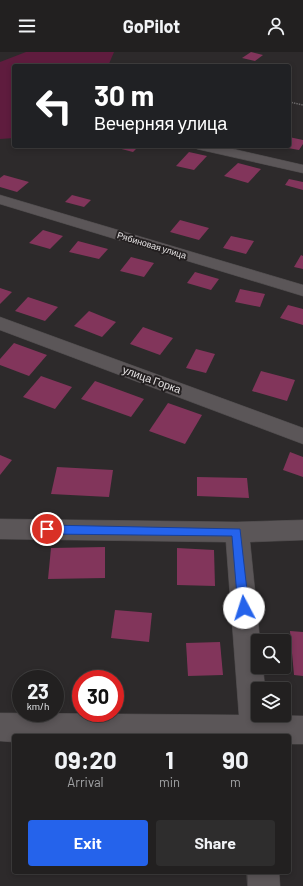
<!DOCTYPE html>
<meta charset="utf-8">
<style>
:root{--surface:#222020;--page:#2e2d2d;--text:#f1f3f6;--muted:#a2a3a5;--line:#3f3e3e;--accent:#2563eb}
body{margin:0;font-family:Barlow,sans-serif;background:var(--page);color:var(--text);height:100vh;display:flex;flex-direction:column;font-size:15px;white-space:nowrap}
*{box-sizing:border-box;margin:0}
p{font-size:13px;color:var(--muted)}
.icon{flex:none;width:22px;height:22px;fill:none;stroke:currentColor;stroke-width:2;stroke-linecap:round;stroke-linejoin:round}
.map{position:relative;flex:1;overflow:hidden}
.sheet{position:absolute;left:12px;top:682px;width:279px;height:140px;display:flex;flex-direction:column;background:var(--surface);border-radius:4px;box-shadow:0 2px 6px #0003,0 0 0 1px var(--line)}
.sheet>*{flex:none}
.guide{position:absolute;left:12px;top:12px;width:279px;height:84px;border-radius:4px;box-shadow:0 2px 6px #0003,0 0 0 1px var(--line);background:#202124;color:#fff;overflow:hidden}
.tools{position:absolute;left:251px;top:582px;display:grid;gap:8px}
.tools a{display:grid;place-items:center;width:40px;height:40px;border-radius:4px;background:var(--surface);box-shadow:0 2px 6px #0003,0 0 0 1px var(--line);font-size:20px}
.speed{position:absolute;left:12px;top:618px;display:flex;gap:8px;font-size:20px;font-weight:700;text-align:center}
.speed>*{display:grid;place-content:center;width:52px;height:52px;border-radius:50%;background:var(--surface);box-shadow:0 2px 6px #0003,0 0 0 1px var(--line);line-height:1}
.speed small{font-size:10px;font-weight:400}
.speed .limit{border:6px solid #d22;background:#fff;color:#111}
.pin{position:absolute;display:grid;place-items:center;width:34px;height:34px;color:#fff;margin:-17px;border:2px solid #fff;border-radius:50%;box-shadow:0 1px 4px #0007}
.me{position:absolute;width:44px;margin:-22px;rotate:355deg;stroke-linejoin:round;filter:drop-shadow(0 0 3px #0008)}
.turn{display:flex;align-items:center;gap:14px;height:84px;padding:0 16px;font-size:18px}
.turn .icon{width:52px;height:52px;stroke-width:2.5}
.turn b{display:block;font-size:28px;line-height:34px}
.eta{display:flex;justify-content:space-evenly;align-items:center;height:68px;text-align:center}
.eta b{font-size:24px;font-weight:700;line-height:28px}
.primary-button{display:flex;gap:8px;margin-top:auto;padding:8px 16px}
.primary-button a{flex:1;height:46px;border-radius:4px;background:var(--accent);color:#fff;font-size:16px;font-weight:700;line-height:46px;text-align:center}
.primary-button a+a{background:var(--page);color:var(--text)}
header{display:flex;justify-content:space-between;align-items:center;height:52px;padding:0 16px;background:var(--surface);font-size:18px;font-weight:700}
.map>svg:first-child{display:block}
.green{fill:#5f1c3e}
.building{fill:#82355b}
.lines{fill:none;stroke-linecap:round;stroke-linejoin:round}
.minor-casing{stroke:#4b4849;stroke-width:1}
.path{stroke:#6e6b6c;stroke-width:1.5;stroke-dasharray:1.5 1;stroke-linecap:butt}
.minor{fill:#5b5658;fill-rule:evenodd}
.route{fill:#2563eb;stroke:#184099}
.labels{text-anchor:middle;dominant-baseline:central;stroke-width:4;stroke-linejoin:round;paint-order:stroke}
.far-street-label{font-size:9px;fill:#e3e0e1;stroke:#242021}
.street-label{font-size:11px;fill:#e3e0e1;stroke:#242021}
</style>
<header><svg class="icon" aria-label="menu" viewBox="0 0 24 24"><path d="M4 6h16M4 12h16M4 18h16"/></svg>GoPilot<svg class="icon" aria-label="person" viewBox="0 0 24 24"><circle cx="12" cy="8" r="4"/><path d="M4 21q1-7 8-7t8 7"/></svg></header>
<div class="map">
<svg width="303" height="834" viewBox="0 0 303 834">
<rect width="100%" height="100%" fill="#2d2a2b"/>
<path class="green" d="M26 0H114L108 14H14V86L0 87V10Z"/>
<g class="building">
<path d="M251 0 263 3 255 9 242 6Z"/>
<path d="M289 85 303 88V92L299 98 282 95 289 94Z"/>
<path d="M110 94H139L133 100Z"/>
<path d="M189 100 207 104 194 118 176 114Z"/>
<path d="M238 111 261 117 248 131 224 124Z"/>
<path d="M4 123 29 130 17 140 0 135V126Z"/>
<path d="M289 127 303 130V138L285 133Z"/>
<path d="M72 143 91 148 84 155 65 150Z"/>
<path d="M180 168 209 176 199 188 170 180Z"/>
<path d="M43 178 63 184 50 197 29 191Z"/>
<path d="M231 184 254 189 246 202 223 196Z"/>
<path d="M78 189 108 197 99 207 69 200Z"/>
<path d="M301 203 303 204V217L294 215Z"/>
<path d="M131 205 154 211 144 225 120 219Z"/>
<path d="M195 220 219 227 211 238 187 231Z"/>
<path d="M0 236 12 240 0 252Z"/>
<path d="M240 237 265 242 260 255 235 250Z"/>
<path d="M28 245 58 255 45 269 15 259Z"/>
<path d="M288 253 303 257V273L280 266Z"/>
<path d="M89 259 116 270 102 285 74 274Z"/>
<path d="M143 275 173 286 160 303 130 292Z"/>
<path d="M14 291 47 303 29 324 0 313V307Z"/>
<path d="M196 297 215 302 206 321 186 316Z"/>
<path d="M261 319 295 328 287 349 252 339Z"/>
<path d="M41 324 72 335 55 357 23 345Z"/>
<path d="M95 329 144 347 131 365 81 347Z"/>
<path d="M168 351 202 363 185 392 149 379Z"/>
<path d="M290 400 303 405V425L283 418Z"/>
<path d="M0 403 12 408 0 423Z"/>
<path d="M57 415 113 418 109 445 51 442Z"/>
<path d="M197 425 247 426 249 446 197 444Z"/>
<path d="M105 495V526L48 527 51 496Z"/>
<path d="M177 496 214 498 215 534 177 533Z"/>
<path d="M115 558 152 561 149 590 111 586Z"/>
<path d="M290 579 303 580V624L294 623Z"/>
<path d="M220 590 223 623 188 624 186 591Z"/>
</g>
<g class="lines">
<defs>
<g id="minor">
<path d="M195 94H220L303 113V121L197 97Z"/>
<path d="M0 143 303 233V244L0 152Z"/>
<path d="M0 265 303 376V392L0 278Z"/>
<path d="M0 467 237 470 303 468V488L250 490 260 589H258V615H263L265 637H258V663L303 664V692H289V684H14V690L0 689V661L239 663 226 490 0 487Z"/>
<path d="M247 820H279L280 834H248Z"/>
</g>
</defs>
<use href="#minor" class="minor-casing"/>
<g class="path">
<path d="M118 12 128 14"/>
<path d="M289 50 303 53"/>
</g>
<use href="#minor" class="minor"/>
</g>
<path class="route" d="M47 473 240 477 249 556 248 560 244 561 240 560 238 556 232 484 47 482 43 477Z"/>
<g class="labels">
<g class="far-street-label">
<text transform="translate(152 193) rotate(17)">Рябиновая улица</text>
</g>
<g class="street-label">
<text transform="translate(152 327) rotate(20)">улица Горка</text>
</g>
</g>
</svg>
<div class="tools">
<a><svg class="icon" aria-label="search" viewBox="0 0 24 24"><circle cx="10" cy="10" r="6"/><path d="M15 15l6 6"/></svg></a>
<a><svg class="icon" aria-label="layers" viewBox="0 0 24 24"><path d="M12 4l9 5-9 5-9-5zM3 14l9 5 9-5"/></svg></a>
</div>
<div class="speed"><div>23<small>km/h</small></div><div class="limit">30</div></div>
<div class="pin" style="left:47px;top:477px;background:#d93025"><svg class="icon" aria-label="arrive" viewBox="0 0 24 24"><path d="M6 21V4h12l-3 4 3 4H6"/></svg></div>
<svg class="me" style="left:244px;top:556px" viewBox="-20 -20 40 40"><circle r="19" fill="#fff"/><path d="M0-13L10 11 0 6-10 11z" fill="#2563eb"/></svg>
<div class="guide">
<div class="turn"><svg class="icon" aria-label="left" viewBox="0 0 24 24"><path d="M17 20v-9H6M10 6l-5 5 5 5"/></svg><div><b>30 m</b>Вечерняя улица</div></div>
</div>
<section class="sheet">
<div class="eta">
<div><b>09:20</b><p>Arrival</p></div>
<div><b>1</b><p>min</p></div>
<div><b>90</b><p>m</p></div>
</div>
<div class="primary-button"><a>Exit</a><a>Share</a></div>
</section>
</div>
